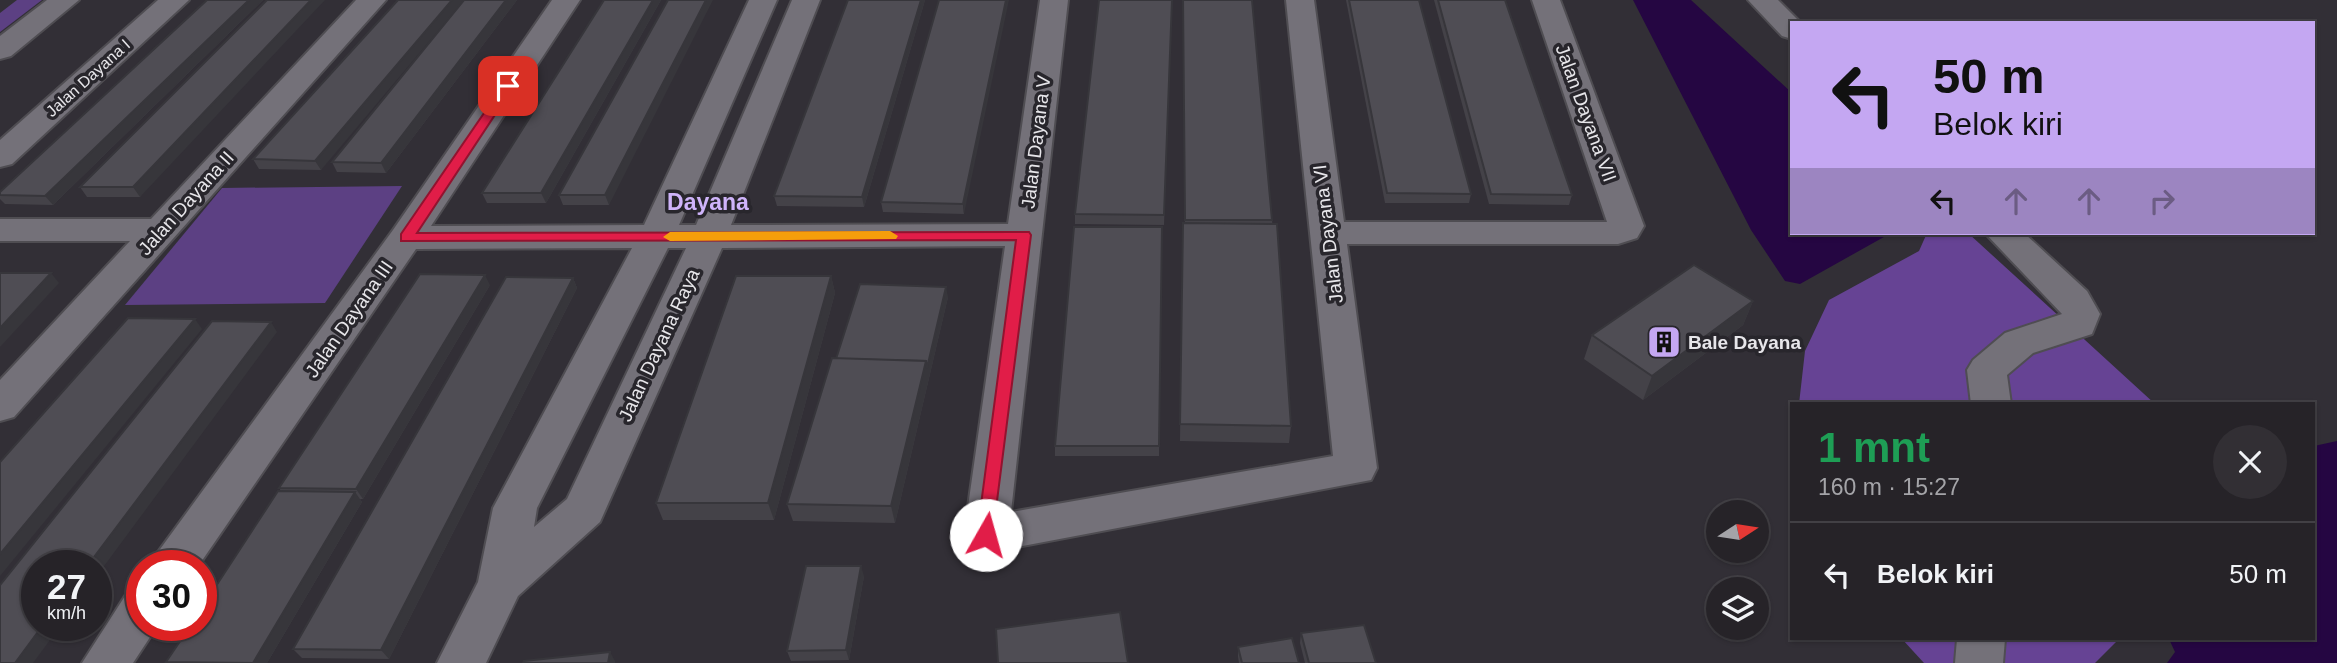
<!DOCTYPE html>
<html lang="id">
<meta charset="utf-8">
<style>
:root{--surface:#262328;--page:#322f34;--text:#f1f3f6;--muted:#a4a4a8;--line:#424045}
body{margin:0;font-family:Helvetica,sans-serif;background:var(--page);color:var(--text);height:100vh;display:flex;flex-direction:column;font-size:26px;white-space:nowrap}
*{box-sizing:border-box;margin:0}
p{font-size:23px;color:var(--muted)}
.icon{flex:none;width:38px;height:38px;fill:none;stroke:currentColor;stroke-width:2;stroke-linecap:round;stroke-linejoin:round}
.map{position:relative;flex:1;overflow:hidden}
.details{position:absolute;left:1790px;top:402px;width:525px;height:238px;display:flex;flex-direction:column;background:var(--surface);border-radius:0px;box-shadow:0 2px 5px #0004,0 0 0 2px var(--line)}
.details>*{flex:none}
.top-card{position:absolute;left:1790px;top:21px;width:525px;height:214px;border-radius:0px;box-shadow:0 2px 5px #0004,0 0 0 2px var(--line);background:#c4a7f2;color:#111;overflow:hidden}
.needle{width:46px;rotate:78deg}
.fabs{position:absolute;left:1706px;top:500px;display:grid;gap:14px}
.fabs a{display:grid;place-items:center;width:63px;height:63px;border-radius:50%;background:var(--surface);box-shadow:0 2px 5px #0004,0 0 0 2px var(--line);font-size:35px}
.speed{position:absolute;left:21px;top:550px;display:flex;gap:14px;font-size:35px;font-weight:700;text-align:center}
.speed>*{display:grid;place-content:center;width:91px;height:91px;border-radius:50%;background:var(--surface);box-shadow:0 2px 5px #0004,0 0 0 2px var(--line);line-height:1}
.speed small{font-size:18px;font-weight:400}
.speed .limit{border:10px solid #d22;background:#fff;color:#111}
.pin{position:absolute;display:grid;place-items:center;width:60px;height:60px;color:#fff;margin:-30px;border-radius:14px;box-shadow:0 4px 10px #0006}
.me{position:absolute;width:77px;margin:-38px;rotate:7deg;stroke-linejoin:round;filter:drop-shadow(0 0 5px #0008)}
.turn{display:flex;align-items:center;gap:24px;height:147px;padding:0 28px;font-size:32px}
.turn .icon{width:91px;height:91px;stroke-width:2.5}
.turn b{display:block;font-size:49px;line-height:60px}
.lanes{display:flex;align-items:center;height:66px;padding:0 28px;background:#0003;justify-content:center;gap:35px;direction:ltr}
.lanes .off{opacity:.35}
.round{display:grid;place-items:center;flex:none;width:74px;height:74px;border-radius:37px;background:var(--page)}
.headline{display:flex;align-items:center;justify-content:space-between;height:119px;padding:0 28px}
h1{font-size:42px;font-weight:600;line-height:52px;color:#1e9e55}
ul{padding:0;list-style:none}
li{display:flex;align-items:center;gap:21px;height:105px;padding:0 28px;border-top:2px solid var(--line)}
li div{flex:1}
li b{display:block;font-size:26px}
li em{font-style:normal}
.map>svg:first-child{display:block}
.green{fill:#5c4083}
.forest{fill:#664394}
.water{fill:#250642}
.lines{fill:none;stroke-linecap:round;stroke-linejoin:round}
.minor-casing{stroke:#4f4d52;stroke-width:4}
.minor{fill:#747179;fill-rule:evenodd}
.wall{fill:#444248}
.shaded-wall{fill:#37363b}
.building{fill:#4f4d54;stroke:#37363b;stroke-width:2}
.route{fill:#e11d48;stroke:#92132f;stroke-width:2}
.slow{fill:#f59e0b}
.labels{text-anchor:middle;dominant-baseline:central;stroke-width:7;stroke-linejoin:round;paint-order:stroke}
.far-street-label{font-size:16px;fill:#e7e6ea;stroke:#28262c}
.street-label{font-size:19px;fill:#e7e6ea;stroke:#28262c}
.poi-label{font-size:19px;font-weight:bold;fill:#e7e6ea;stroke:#28262c;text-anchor:start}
.quarter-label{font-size:23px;font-weight:bold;fill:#cfb4fa;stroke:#28262c}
</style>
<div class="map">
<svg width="2337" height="663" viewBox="0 0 2337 663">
<rect width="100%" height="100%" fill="#322f36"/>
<g class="green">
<path d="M17 0H42L0 32V13Z"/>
<path d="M402 186 325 303 125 305 222 188Z"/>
</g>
<g class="forest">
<path d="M1927 233H1968L2155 404H1799L1805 351 1829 300 1919 251Z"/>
<path d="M1902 639H2119L2095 663H1924Z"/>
</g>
<g class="water">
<path d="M1633 0H1691L1792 93V233H1891L1800 284 1785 281 1751 230Z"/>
<path d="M2337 441V663H2167L2175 652 2169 639H2314V446Z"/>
</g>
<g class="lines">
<defs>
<g id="minor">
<path d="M47 0H79L11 56 0 59V36Z"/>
<path d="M158 0H189L12 164 0 167V140Z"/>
<path d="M356 0H386L14 417 0 421V380L130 241H0V219H151Z"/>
<path d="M552 0H580L431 226 644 225 749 0H777L679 225H696L792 0H820L731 225 1008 224 1040 0H1068L1011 512 1333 456 1286 0H1314L1344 222H1607L1532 0H1560L1644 226 1637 238 1618 244H1347L1377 468 1371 480 986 553 970 548 964 535 1005 246 722 248 600 522 518 596 486 663H437L478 582 493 508 632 248 416 249 199 565H151L158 552 393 230ZM668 248H686L567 499 534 527 537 508Z"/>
<path d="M1748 0H1778L1801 23H1792V39L1782 36Z"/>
<path d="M1985 233H2024L2087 291 2100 314 2092 334 2033 353 2007 375 2011 404H1971L1967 370 1973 360 2005 333 2062 314Z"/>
<path d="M142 590V625H158L133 663H82L125 596Z"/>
<path d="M1957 639H2005L2003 663H1955Z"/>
</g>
</defs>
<use href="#minor" class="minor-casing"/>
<use href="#minor" class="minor"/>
</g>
<g class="wall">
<path d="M207 0H263L53 205 5 204 0 199V192Z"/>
<path d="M267 0 140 197H87L80 187Z"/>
<path d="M398 0 321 170 259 169 253 159Z"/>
<path d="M464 0H517L386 173 337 172 332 162Z"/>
<path d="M604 0H661L546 203H487L482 193Z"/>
<path d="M668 0 609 205H563L559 195Z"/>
<path d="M848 0H925L864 207 777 206 774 196Z"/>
<path d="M939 0 964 214 883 212 881 202Z"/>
<path d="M1172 0 1164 225 1075 224V214Z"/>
<path d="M1183 0 1272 220 1291 426 1289 443 1180 441 1183 223H1185Z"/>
<path d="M1346 0H1419L1471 194 1469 203H1385Z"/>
<path d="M1434 0H1505L1572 195 1569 205 1489 204Z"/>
<path d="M1162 227 1159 456H1055V446Z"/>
<path d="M831 276 835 293 774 520H663L656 503Z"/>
<path d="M573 278 577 288 389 659 302 658 293 649Z"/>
<path d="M490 285 363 499H360L362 502 267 663H167L166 662 281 491 279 488Z"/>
<path d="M948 297 895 523 793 521 787 504 836 359Z"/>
<path d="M1753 301 1743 325 1643 400 1584 359 1592 335Z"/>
<path d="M864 576 849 660 791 661 787 651Z"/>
<path d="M1301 633 1376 663H1305L1300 643Z"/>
<path d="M1238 647 1299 663H1239L1238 657Z"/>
</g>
<g class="shaded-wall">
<path d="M249 0H263L53 205 45 196Z"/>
<path d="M311 0H325L140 197 133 187Z"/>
<path d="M452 0H464L321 170 315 161Z"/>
<path d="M506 0H517L386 173 381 163Z"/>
<path d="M653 0H661L546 203 541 193Z"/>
<path d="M706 0H713L609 205 605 195Z"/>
<path d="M921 0H925L864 207 862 197Z"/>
<path d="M1006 0H1009L964 214 963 204Z"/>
<path d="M51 273 59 283 0 347V328Z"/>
<path d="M485 275 490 285 363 499 356 489Z"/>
<path d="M831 276 835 293 774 520 768 503Z"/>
<path d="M573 278 577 288 389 659 381 650Z"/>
<path d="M946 287 948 297 895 523 891 506 926 361Z"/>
<path d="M1753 301 1743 325 1643 400 1652 376Z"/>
<path d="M195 319 202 329 0 576V554Z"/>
<path d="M271 322 277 332 96 577V565H88Z"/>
<path d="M355 492 362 502 267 663H253Z"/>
<path d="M861 566 864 576 849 660 846 650Z"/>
<path d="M43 625H61L33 663H15Z"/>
<path d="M610 652 615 661V663H608Z"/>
</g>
<g class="building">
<path d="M207 0H249L45 196 0 195V192Z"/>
<path d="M267 0H311L133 187H80Z"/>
<path d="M398 0H452L315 161 253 159Z"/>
<path d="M464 0H506L381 163 332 162Z"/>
<path d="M604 0H653L541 193H482Z"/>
<path d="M668 0H706L605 195H559Z"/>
<path d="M848 0H921L862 197 774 196Z"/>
<path d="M939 0H1006L963 204 881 202Z"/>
<path d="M1099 0H1172L1164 215 1075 214Z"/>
<path d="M1183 0H1252L1272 220H1185Z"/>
<path d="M1349 0H1419L1471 194 1387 193Z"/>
<path d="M1438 0H1505L1572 195 1491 194Z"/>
<path d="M1183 223 1277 224 1291 426 1180 424Z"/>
<path d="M1074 227H1162L1159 446H1055Z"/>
<path d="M1694 265 1753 301 1652 376 1592 335Z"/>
<path d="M0 273H51L0 328Z"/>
<path d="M420 274 485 275 356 489 279 488Z"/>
<path d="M736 276H831L768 503H656Z"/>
<path d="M506 277 573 278 381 650 293 649Z"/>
<path d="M860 284 946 287 927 368 926 361 836 359Z"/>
<path d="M128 318 195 319 0 554V462Z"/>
<path d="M212 321 271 322 88 565H37V625H43L15 663H0V585Z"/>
<path d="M832 358 926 361 891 506 787 504Z"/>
<path d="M278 491 355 492 253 663 166 662 191 625H201V609Z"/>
<path d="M806 566H861L846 650 787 651Z"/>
<path d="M1120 612 1128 663H998L996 629Z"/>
<path d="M1364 625 1376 663H1309L1301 633Z"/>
<path d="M1292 638 1299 663H1242L1238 647Z"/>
<path d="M610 652 608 663H523L524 661Z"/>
</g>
<path class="route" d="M508 83 514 86 417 233 1029 232 1031 235 992 540H979L977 535 1016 240 401 241V234L504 84Z"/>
<path class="slow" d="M890 231 898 236 896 239 670 241 663 237 670 232Z"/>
<defs>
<symbol id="building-square" viewBox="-11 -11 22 22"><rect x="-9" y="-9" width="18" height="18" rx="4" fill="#c4a7f2" stroke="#28262c"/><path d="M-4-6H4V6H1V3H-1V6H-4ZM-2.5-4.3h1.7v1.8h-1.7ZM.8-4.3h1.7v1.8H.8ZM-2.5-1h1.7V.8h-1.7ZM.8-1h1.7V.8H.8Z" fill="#111"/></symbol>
</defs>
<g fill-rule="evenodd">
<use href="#building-square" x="1645" y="323" width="38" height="38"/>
</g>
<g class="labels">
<g class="far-street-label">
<text transform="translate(88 78) rotate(-42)">Jalan Dayana I</text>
</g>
<g class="street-label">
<text transform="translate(1586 113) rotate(70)">Jalan Dayana VII</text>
<text transform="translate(1036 142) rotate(-83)">Jalan Dayana V</text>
<text transform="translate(186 203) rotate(-48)">Jalan Dayana II</text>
<text transform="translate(1328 234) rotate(-97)">Jalan Dayana VI</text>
<text transform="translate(349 319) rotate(-55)">Jalan Dayana III</text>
<text transform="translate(659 345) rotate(-65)">Jalan Dayana Raya</text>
</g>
<g class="poi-label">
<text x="1688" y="342">Bale Dayana</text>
</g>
<g class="quarter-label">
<text x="708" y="202">Dayana</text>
</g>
</g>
</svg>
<div class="fabs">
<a><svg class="needle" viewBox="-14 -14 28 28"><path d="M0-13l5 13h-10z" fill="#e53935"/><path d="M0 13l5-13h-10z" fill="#a4a4a8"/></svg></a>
<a><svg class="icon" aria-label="layers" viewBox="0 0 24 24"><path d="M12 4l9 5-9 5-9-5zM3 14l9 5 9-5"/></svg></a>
</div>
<div class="speed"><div>27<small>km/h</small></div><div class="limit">30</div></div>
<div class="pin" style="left:508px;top:86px;background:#d93025"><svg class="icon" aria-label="arrive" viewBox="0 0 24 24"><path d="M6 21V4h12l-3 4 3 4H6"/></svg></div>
<svg class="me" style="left:986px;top:535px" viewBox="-20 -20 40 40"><circle r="19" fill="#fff"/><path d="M0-13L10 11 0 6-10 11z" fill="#e11d48"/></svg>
<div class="top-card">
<div class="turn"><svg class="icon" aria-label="left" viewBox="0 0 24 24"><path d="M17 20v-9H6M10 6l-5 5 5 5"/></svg><div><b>50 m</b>Belok kiri</div></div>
<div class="lanes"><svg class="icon" aria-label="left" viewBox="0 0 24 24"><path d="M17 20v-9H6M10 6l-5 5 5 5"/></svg><svg class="icon off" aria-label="ahead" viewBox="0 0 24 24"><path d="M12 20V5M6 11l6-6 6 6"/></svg><svg class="icon off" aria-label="ahead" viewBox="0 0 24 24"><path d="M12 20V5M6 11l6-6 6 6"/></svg><svg class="icon off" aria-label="right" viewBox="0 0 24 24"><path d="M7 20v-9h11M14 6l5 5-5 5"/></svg></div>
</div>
<section class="details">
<div class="headline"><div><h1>1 mnt</h1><p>160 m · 15:27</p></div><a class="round"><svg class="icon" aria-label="close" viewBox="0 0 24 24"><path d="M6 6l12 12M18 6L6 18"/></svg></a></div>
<ul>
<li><svg class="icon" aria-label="left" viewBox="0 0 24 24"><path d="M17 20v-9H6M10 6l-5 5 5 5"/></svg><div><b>Belok kiri</b></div><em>50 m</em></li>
</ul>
</section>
</div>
